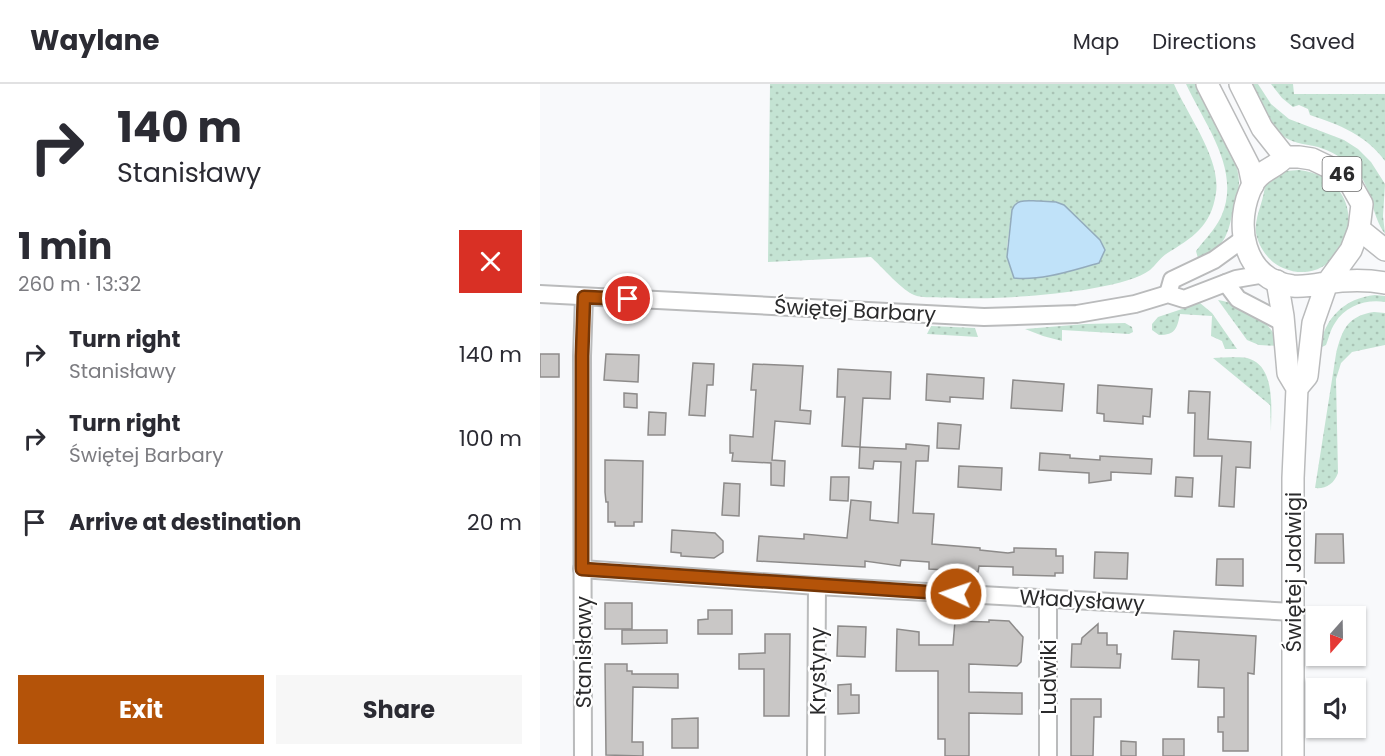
<!DOCTYPE html>
<meta charset="utf-8">
<style>
:root{--surface:#fff;--page:#f7f7f7;--text:#2b2b33;--muted:#7c7c81;--line:#e1e1e2;--accent:#b45309}
body{margin:0;font-family:Poppins,sans-serif;background:var(--page);color:var(--text);height:100vh;display:flex;flex-direction:column;font-size:22px;white-space:nowrap}
*{box-sizing:border-box;margin:0}
p{font-size:20px;color:var(--muted)}
.icon{flex:none;width:33px;height:33px;fill:none;stroke:currentColor;stroke-width:2;stroke-linecap:round;stroke-linejoin:round}
.map{position:relative;flex:1;overflow:hidden}
.sheet{display:flex;flex-direction:column;background:var(--surface);width:540px}
.sheet>*{flex:none}
.hud{background:#fff;color:var(--text);overflow:hidden}
.needle{width:39px;rotate:200deg}
.controls{position:absolute;left:766px;top:522px;display:grid;gap:12px}
.controls a{display:grid;place-items:center;width:60px;height:60px;border-radius:0px;background:var(--surface);box-shadow:0 2px 4px #0004;font-size:30px}
.pin{position:absolute;display:grid;place-items:center;width:51px;height:51px;color:#fff;margin:-26px;border:3px solid #fff;border-radius:50%;box-shadow:0 2px 6px #0007}
.me{position:absolute;width:66px;margin:-33px;rotate:273deg;stroke-linejoin:round;filter:drop-shadow(0 0 4px #0008)}
.turn{display:flex;align-items:center;gap:21px;height:126px;padding:0 18px;font-size:27px}
.turn .icon{width:78px;height:78px;stroke-width:2.5}
.turn b{display:block;font-size:42px;line-height:51px}
.round{display:grid;place-items:center;flex:none;width:63px;height:63px;border-radius:0px;background:var(--page)}
.summary{display:flex;align-items:center;justify-content:space-between;height:102px;padding:0 18px}
h1{font-size:36px;font-weight:700;line-height:45px}
.cta{display:flex;gap:12px;margin-top:auto;padding:12px 18px}
.cta a{flex:1;height:69px;border-radius:0px;background:var(--accent);color:#fff;font-size:24px;font-weight:700;line-height:69px;text-align:center}
.cta a+a{background:var(--page);color:var(--text)}
ul{padding:0;list-style:none}
li{display:flex;align-items:center;gap:18px;height:84px;padding:0 18px}
li div{flex:1}
li b{display:block;font-size:22px}
li em{font-style:normal}
header{display:flex;align-items:center;gap:36px;box-sizing:border-box;height:84px;padding:0 30px;background:var(--surface);border-bottom:2px solid var(--line)}
header strong{font-size:28px}
nav{display:flex;gap:33px;margin-inline-start:auto;font-size:21px}
main{display:flex;flex:1;min-height:0}
.map>svg:first-child{display:block}
.grass{fill:url(#grass-dots);fill-rule:evenodd}
.water{fill:#c0e2f9;stroke:#93abbc;stroke-width:1.5}
.building{fill:#c9c7c6;stroke:#8d8b8a;stroke-width:1.5}
.lines{fill:none;stroke-linecap:round;stroke-linejoin:round}
.minor-casing{stroke:#babbbc;stroke-width:20}
.major-casing{stroke:#babbbc;stroke-width:24}
.minor{stroke:#fff;stroke-width:16}
.major{stroke:#fff;stroke-width:21}
.route-casing{stroke:#753606;stroke-width:15}
.route{stroke:#b45309;stroke-width:10}
.labels{text-anchor:middle;dominant-baseline:central;stroke-width:4.5;stroke-linejoin:round;paint-order:stroke}
.shield{fill:#fff;stroke:#6b6b6b;stroke-width:1.5}
.shield-label{font-size:20px;font-weight:bold;fill:#2b2b2c}
.street-label{font-size:21px;fill:#2b2b2c;stroke:#fff}
</style>
<header>
<strong>Waylane</strong>
<nav><a>Map</a><a>Directions</a><a>Saved</a></nav>
</header>
<main>
<section class="sheet">
<div class="hud">
<div class="turn"><svg class="icon" aria-label="right" viewBox="0 0 24 24"><path d="M7 20v-9h11M14 6l5 5-5 5"/></svg><div><b>140 m</b>Stanisławy</div></div>
</div>
<div class="summary"><div><h1>1 min</h1><p>260 m · 13:32</p></div><a class="round" style="background:#d93025;color:#fff"><svg class="icon" aria-label="close" viewBox="0 0 24 24"><path d="M6 6l12 12M18 6L6 18"/></svg></a></div>
<ul>
<li><svg class="icon" aria-label="right" viewBox="0 0 24 24"><path d="M7 20v-9h11M14 6l5 5-5 5"/></svg><div><b>Turn right</b><p>Stanisławy</p></div><em>140 m</em></li>
<li><svg class="icon" aria-label="right" viewBox="0 0 24 24"><path d="M7 20v-9h11M14 6l5 5-5 5"/></svg><div><b>Turn right</b><p>Świętej Barbary</p></div><em>100 m</em></li>
<li><svg class="icon" aria-label="arrive" viewBox="0 0 24 24"><path d="M6 21V4h12l-3 4 3 4H6"/></svg><div><b>Arrive at destination</b></div><em>20 m</em></li>
</ul>
<div class="cta"><a>Exit</a><a>Share</a></div>
</section>
<div class="map">
<svg width="845" height="672" viewBox="0 0 845 672">
<defs>
<pattern id="grass-dots" width="8" height="8" patternUnits="userSpaceOnUse" patternTransform="scale(1.5)"><rect width="8" height="8" fill="#c4e3d3"/><path d="M2 2h.1M6 6h.1" fill="none" stroke="#a9c3b5" stroke-width="1.8" stroke-linecap="round"/></pattern>
</defs>
<rect width="100%" height="100%" fill="#f8f9fb"/>
<g class="grass">
<path d="M230 0H634C648 32 681 75 676 109 671 143 652 154 626 170 619 175 616 181 610 186 580 209 456 216 417 214 407 213 379 215 372 210 360 204 342 183 331 173L228 178ZM499 117 516 118 524 121 560 156 565 166 559 179 525 188 484 195 467 163 472 126 476 119 479 118Z"/>
<path d="M646 0H656C669 25 699 72 699 98 699 108 695 116 693 126 687 156 684 160 659 178L656 167C665 155 674 147 681 133 702 87 665 41 646 0Z"/>
<path d="M710 0H718L731 20 749 35 804 56 818 65 831 78 845 100 843 132 845 150C830 129 833 103 814 84 803 74 791 67 778 63 767 60 756 60 746 54 728 42 720 18 710 0Z"/>
<path d="M731 0H753L754 10H845V77C826 51 800 41 770 31L768 25 759 21 753 23 742 14Z"/>
<path d="M759 86C844 97 807 211 743 184 729 178 719 164 716 149 714 132 725 116 725 99L746 87Z"/>
<path d="M835 211 845 212V218C826 215 805 222 795 239 790 246 789 254 786 261L780 264C784 234 805 214 835 211Z"/>
<path d="M678 216C705 221 731 235 739 262L719 261 707 256Z"/>
<path d="M660 219 672 229 697 265H685L682 257 671 252 672 232 640 230C637 244 636 251 619 251L612 246V240L618 233Z"/>
<path d="M834 228 845 229V261L812 268 801 279 796 295 798 389C794 400 786 405 775 404L796 270C802 246 807 232 834 228Z"/>
<path d="M585 239 592 243 593 248 589 250 522 246V257L503 252 485 245 545 240Z"/>
<path d="M391 242 435 244 438 253 387 250Z"/>
<path d="M673 274C683 274 702 272 710 275 736 284 731 327 731 348L730 321Z"/>
</g>
<path class="water" d="M499 117 516 118 524 121 560 156 565 166 559 179C533 186 502 197 474 194L467 173 472 126C476 114 488 117 499 117Z"/>
<g class="building">
<rect x="0" y="270" width="19" height="23"/>
<path d="M66 270 99 271 98 298 64 296Z"/>
<path d="M153 279 174 280 173 301H167L165 332 149 331Z"/>
<path d="M213 280 263 282 260 326 271 327 270 340 235 337 232 376 245 377 244 402 231 401V379L192 377 193 369H190V351L213 353 216 306H211Z"/>
<path d="M298 285 351 288 350 315 323 314 320 363 302 362 305 313H297Z"/>
<path d="M387 290 444 294 443 315 410 313V318L386 316Z"/>
<path d="M473 296 524 300 522 327 471 324Z"/>
<path d="M558 301 612 305 610 333 603 332V340L564 337V330L557 329Z"/>
<path d="M649 307 670 308 668 355 711 358 710 384 696 383 694 423 679 422 682 372H654L655 329H648Z"/>
<path d="M84 309 97 310V324L84 323Z"/>
<path d="M109 328 126 329 125 351H108Z"/>
<path d="M398 339 421 341 419 365 397 364Z"/>
<path d="M366 360 389 362 388 377H376L373 429 394 430 392 460 440 464V466L468 469 474 468V464L516 465V472H523V489H515V492L473 491V483L439 482 438 488 389 485V478L361 476 360 482 325 477V483L217 477 219 452 264 455V450L307 454 311 416 331 418 330 436 358 439 361 378 334 377 333 385 319 384 320 363 366 365Z"/>
<path d="M500 369 530 371V374L560 376V372L612 375 611 390 571 388V396L549 399V389L499 386Z"/>
<path d="M65 376 103 377 102 438H94V442H75V438H68V418H66L65 408Z"/>
<path d="M419 382 462 384 461 406 418 403Z"/>
<path d="M291 393H309L308 417 290 416Z"/>
<path d="M636 393 653 394 652 413 635 412Z"/>
<path d="M184 399 200 400 199 432 182 431Z"/>
<path d="M132 446 175 449 183 457V468L174 474 141 472V469L131 468Z"/>
<path d="M776 450H803L804 479H775Z"/>
<path d="M555 468 588 469 587 495 554 494Z"/>
<path d="M677 475H703V502L676 501Z"/>
<rect x="65" y="519" width="27" height="26"/>
<path d="M168 526H192V550H158V536L168 535Z"/>
<path d="M449 536 469 537 483 553 481 578 477 582 429 580V608L482 609V630L429 629V672H405V655H398V587H356L357 545 379 548V561H413L415 537 449 538Z"/>
<path d="M558 540V549H567V561H577V570H581L580 584 531 583 532 560H541L542 554Z"/>
<path d="M298 542 326 543 325 573 297 572Z"/>
<path d="M82 546H127V559L82 560Z"/>
<path d="M634 547 716 552 714 590 708 589V667H683V648H678V633H684V604L658 603 659 576 632 575Z"/>
<path d="M225 550H250L249 632H224V585H199V570L225 569Z"/>
<path d="M65 580H87V587H92V590H138V604L93 603 92 658H103V672L66 671Z"/>
<path d="M311 600V611H319V629L298 630V601Z"/>
<path d="M531 615H561V633H554L553 672H531Z"/>
<path d="M158 634V664H132V635Z"/>
<rect x="623" y="655" width="21" height="17"/>
<path d="M581 657 596 658V672H581Z"/>
</g>
<g class="lines">
<defs>
<g id="minor">
<path d="M686 199 698 215 744 239"/>
<path d="M0 210 444 233 537 230 595 220 628 210 644 215 696 195 725 190"/>
<path d="M628 210 632 196 674 176 703 155"/>
<path d="M42 485 277 502 753 528"/>
<path d="M43 672 42 272 44 213"/>
<path d="M276 672 277 502"/>
<path d="M508 672V515"/>
</g>
<g id="major">
<path d="M667 0 709 82 713 101"/>
<path d="M700 0 722 44 745 73"/>
<path d="M819 145 845 166"/>
<path d="M737 197 743 232 748 289 757 304 753 394V672"/>
<path d="M757 304 767 292 773 239 787 199 811 166 819 145 822 120 809 97 797 87 772 75 759 73H745C736 84 720 86 713 100 693 138 702 196 753 202 764 203 774 201 785 199 805 196 825 195 845 199"/>
</g>
</defs>
<use href="#minor" class="minor-casing"/>
<use href="#major" class="major-casing"/>
<use href="#minor" class="minor"/>
<use href="#major" class="major"/>
</g>
<g class="lines">
<defs>
<path id="route" d="M88 215 44 213 42 272V485L416 510"/>
</defs>
<use href="#route" class="route-casing"/>
<use href="#route" class="route"/>
</g>
<g class="labels">
<rect class="shield" x="782.5" y="73" width="39" height="34" rx="4.5"/>
<g class="shield-label">
<text x="802" y="90">46</text>
</g>
<g class="street-label">
<text transform="translate(315 226) rotate(3)">Świętej Barbary</text>
<text transform="translate(753 488) rotate(-90)">Świętej Jadwigi</text>
<text transform="translate(542 516) rotate(3)">Władysławy</text>
<text transform="translate(43 568) rotate(-90)">Stanisławy</text>
<text transform="translate(277 587) rotate(-90)">Krystyny</text>
<text transform="translate(508 593) rotate(-90)">Ludwiki</text>
</g>
</g>
</svg>
<div class="controls">
<a><svg class="needle" viewBox="-14 -14 28 28"><path d="M0-13l5 13h-10z" fill="#e53935"/><path d="M0 13l5-13h-10z" fill="#7c7c81"/></svg></a>
<a><svg class="icon" aria-label="sound" viewBox="0 0 24 24"><path d="M4 9h4l5-4v14l-5-4H4zM17 9q2 3 0 6"/></svg></a>
</div>
<div class="pin" style="left:88px;top:215px;background:#d93025"><svg class="icon" aria-label="arrive" viewBox="0 0 24 24"><path d="M6 21V4h12l-3 4 3 4H6"/></svg></div>
<svg class="me" style="left:416px;top:510px" viewBox="-20 -20 40 40"><circle r="17" fill="#b45309" stroke="#fff" stroke-width="3"/><path d="M0-11L8 9 0 5-8 9z" fill="#fff"/></svg>
</div>
</main>
